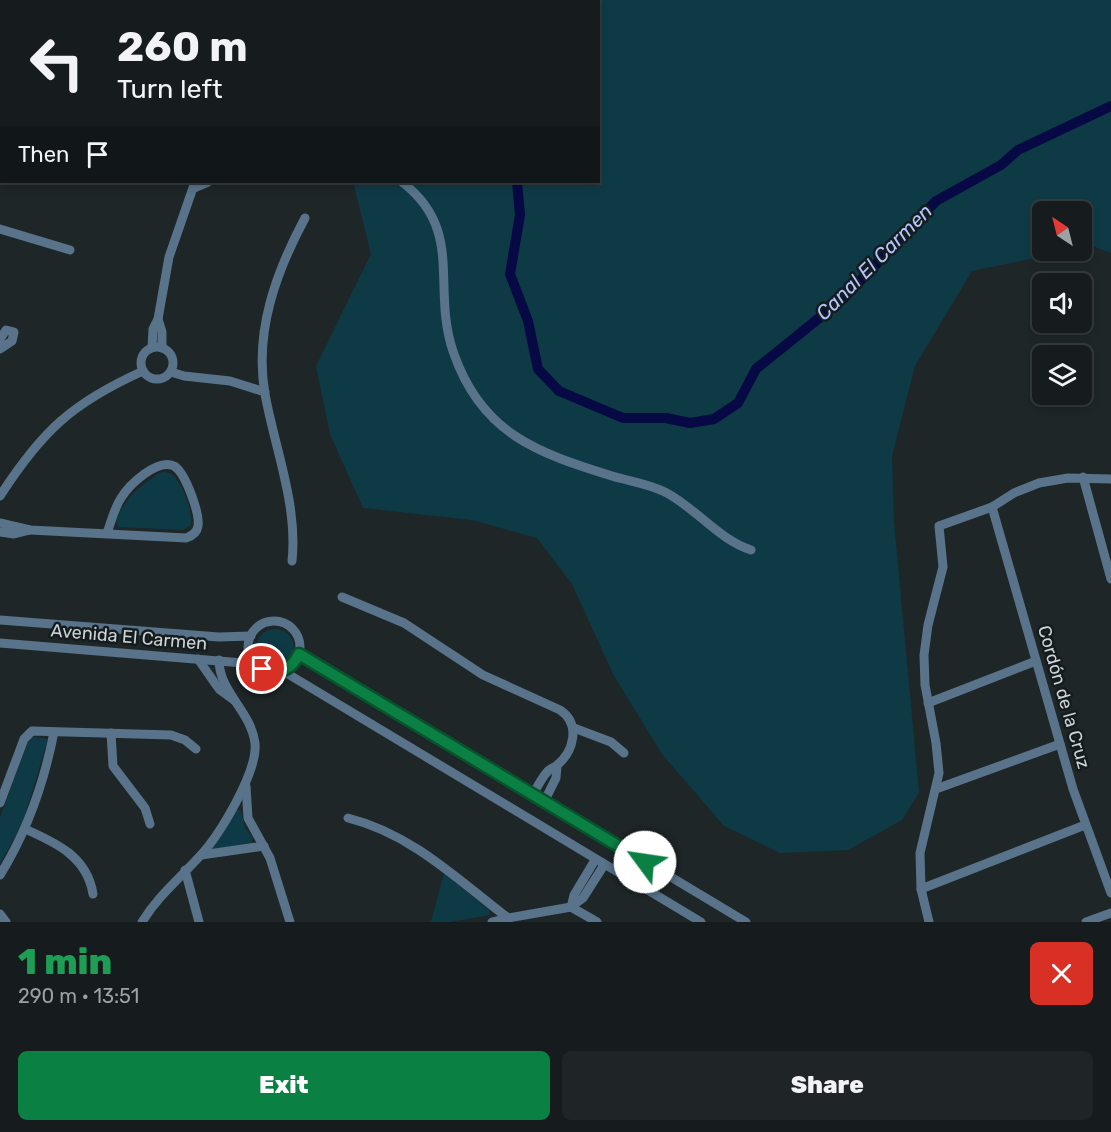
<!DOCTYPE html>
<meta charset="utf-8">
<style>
:root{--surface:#161c1e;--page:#1f2527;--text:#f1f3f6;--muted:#9ea1a4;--line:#353a3c;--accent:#0b8043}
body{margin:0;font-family:Rubik,sans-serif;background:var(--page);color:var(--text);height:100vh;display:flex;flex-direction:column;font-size:22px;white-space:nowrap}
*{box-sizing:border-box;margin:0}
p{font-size:20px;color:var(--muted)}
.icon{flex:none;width:33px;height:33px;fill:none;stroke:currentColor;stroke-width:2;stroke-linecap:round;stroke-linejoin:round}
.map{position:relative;height:922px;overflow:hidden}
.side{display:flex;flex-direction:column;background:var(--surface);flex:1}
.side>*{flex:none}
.banner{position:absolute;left:0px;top:0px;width:600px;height:183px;box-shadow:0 3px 9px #0003,0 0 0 2px var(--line);background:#161c1e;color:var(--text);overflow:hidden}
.needle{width:39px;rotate:325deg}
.fabs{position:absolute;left:1032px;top:201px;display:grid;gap:12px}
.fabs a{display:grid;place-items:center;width:60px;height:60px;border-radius:9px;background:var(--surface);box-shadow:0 3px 9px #0003,0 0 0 2px var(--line);font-size:30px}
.pin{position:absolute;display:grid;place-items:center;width:51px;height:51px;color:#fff;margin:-26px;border:3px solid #fff;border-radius:50%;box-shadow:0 2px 6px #0007}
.me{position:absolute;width:66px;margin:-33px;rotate:301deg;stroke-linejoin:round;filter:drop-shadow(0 0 4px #0008)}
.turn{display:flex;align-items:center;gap:21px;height:126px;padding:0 18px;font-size:27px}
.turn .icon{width:78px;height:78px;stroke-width:2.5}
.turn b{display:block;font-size:42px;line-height:51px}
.then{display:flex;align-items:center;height:57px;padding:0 18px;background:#0003;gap:12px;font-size:22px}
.round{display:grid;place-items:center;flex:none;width:63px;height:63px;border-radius:9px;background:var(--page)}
.head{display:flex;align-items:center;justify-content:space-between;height:102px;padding:0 18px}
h1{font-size:36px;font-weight:800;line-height:45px;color:#1e9e55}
.primary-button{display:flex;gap:12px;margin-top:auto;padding:12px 18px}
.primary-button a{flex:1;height:69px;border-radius:9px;background:var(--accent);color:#fff;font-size:24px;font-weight:800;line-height:69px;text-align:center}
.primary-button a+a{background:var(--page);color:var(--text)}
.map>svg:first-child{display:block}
.green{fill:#0e3a46}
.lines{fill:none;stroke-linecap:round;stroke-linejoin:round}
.canal{stroke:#070944;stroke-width:10}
.minor{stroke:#58738a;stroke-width:9}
.route-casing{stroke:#07532c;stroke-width:15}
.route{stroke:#0b8043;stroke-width:10}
.labels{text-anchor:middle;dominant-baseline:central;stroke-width:5;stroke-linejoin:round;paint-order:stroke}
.street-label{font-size:18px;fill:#ced3d5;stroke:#151c1f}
.water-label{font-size:20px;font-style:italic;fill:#b2c6fd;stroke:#151c1f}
</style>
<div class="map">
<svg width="1111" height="922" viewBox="0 0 1111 922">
<rect width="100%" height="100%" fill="#1e2628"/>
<g class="green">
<path d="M332 0H1111V253L1092 246 1082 248V212H1042V250L1069 251 972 271 915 366 892 456 894 522 919 792 902 820 848 850 780 853 724 826 662 754 613 674 572 584 537 538 472 520 363 508 330 434 316 366 371 254 353 182H598V2Z"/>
<path d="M162 472 170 473C181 479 195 514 190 526L183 530 118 527 116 521C122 501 143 482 162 472Z"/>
<circle cx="275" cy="648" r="19"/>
<path d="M30 736 48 739 23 822 0 864V818Z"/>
<path d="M237 809 241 811 245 828 253 838 251 843 210 850Z"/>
<path d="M444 873 489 910 490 915 450 922H431Z"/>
</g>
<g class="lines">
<g class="canal">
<path d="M371 2V0"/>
<path d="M517 182 520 215 510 274 528 321 538 369 559 391 623 418H666L690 423 714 419 738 403 756 369 844 298 936 201 1001 165 1018 150 1111 106"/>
</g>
<g class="minor">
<path d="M110 0V2"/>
<path d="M84 2 86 0"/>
<path d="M311 2V0"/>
<path d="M0 13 2 14"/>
<path d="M0 129 2 130"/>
<path d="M402 182C466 231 430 288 454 354 482 434 538 453 612 476 629 481 649 484 665 492 696 508 718 539 751 550"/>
<path d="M194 188 208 182"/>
<path d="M0 229 70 250"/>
<path d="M158 319 162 332V348"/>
<path d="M0 339 6 330 14 332 12 341 0 349"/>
<circle cx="157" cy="363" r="16"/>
<path d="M152 348 153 329 158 319 169 257 195 182"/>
<path d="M171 372 184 376 230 381 265 392"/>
<path d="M1083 477 1111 579"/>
<path d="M0 496C42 431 72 403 143 371"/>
<path d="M992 507 1073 789 1111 893"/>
<path d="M0 523 30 530 186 538C192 536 197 533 198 526 200 513 185 472 174 466 157 458 129 485 121 498 114 509 111 522 107 533"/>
<path d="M0 532 14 534 30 530"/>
<path d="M292 561C298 505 275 449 265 394 254 332 276 272 305 218"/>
<path d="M342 597 404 623 483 675 560 710C581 724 574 752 556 766 553 768 550 769 548 771 542 777 537 787 533 795"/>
<path d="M0 620 219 637 251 636"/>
<circle cx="274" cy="647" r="26"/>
<path d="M0 643 255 664"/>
<path d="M299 654 746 922"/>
<path d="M198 659 219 689 234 700"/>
<path d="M283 671 701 922"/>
<path d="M928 703 1036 661"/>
<path d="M574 728 611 742 624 753"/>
<path d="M111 733 113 766 145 808 150 824"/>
<path d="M246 786 248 818 270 858 290 922"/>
<path d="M936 789 1060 744"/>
<path d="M544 802 556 778 557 766"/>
<path d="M0 803 24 739 32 731 171 735 185 740 196 749"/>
<path d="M348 818C412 834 458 880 508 918L571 907 583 898 604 865"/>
<path d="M25 829C57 843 87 857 93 894"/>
<path d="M201 855 264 846"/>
<path d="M185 870 199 922"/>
<path d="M0 875C28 830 44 783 54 732"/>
<path d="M921 889 1085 825"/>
<path d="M571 907 574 895 595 860"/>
<path d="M571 907 597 922"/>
<path d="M0 914 6 922"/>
<path d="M142 922C158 896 179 879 199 857 219 836 258 772 255 743 251 711 219 692 219 660"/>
<path d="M492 922 508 918"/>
<path d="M929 922 921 889 920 853 939 773 936 743 925 685 924 655 928 625 943 567 939 526 992 507 1014 493 1039 483 1068 478 1111 479"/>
<path d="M1086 922 1111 913"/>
</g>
</g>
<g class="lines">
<defs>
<path id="route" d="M262 669C278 676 292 669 299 654L645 862"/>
</defs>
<use href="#route" class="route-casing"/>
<use href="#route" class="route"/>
</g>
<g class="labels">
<g class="street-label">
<text transform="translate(129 637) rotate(5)">Avenida El Carmen</text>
<text transform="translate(1064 697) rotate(74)">Cordón de la Cruz</text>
</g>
<g class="water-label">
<text transform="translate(874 262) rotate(-45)">Canal El Carmen</text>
</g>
</g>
</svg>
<div class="fabs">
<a><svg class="needle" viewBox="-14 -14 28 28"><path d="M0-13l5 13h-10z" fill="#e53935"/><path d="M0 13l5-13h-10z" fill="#9ea1a4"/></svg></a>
<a><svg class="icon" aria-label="sound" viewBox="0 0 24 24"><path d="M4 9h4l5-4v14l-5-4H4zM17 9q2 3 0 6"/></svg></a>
<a><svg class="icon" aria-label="layers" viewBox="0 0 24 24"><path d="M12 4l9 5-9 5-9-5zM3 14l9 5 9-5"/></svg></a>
</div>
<div class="pin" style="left:262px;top:669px;background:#d93025"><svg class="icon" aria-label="arrive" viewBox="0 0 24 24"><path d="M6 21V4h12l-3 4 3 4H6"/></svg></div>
<svg class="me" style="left:645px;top:862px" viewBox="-20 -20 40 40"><circle r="19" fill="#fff"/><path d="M0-13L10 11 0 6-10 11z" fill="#0b8043"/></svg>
<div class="banner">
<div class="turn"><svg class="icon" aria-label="left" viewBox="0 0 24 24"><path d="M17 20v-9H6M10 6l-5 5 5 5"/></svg><div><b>260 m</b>Turn left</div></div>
<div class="then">Then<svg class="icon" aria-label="arrive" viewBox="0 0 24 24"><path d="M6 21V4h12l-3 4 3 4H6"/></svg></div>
</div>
</div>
<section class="side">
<div class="head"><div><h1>1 min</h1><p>290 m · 13:51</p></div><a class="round" style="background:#d93025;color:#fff"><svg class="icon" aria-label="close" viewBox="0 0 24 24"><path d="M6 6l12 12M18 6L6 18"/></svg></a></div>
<div class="primary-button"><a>Exit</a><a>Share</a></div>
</section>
